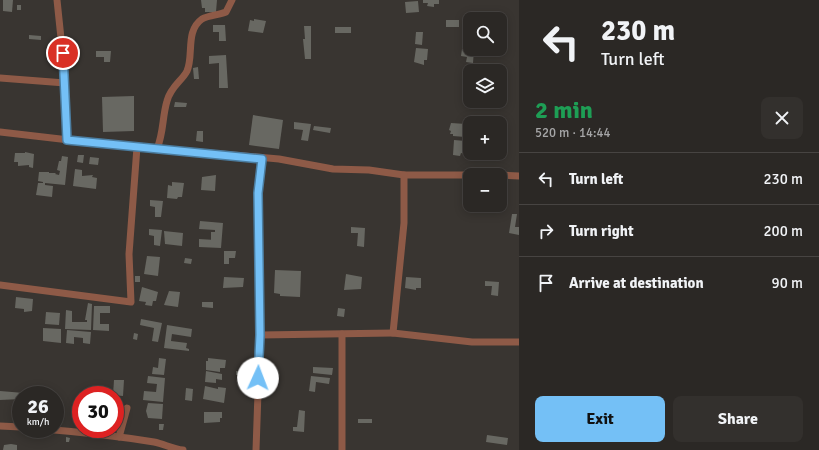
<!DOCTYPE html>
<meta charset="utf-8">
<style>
:root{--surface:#2b2825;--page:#33302d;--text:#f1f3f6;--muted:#a6a6a7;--line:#474442;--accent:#74c0f6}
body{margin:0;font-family:Signika,sans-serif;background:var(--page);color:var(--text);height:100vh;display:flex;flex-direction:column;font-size:15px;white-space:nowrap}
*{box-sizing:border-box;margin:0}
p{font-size:13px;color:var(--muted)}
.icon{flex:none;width:22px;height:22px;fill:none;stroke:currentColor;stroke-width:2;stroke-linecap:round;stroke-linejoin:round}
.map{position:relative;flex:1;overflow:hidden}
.panel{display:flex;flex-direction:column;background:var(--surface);width:300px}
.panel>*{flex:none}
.banner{background:#2b2825;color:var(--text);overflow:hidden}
.controls{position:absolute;left:463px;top:12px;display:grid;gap:8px}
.controls a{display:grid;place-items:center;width:44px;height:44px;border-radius:8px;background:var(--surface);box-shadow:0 2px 10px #0003,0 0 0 1px var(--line);font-size:20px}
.speed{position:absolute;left:12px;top:386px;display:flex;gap:8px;font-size:20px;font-weight:700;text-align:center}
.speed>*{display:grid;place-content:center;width:52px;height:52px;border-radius:50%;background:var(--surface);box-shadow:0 2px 10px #0003,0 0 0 1px var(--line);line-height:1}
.speed small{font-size:10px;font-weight:400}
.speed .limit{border:6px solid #d22;background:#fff;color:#111}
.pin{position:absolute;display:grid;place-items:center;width:34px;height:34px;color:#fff;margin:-17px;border:2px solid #fff;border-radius:50%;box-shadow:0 1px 4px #0007}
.me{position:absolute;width:44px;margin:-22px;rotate:2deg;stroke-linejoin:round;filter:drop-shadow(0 0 3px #0008)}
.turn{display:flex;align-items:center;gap:14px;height:84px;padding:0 16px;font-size:18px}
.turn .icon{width:52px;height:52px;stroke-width:2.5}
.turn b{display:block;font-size:28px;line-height:34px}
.round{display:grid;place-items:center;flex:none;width:42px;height:42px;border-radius:8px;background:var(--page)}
.head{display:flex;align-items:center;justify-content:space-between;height:68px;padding:0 16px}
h1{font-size:24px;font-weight:700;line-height:30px;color:#1e9e55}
.cta{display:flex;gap:8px;margin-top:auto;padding:8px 16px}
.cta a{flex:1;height:46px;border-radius:8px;background:var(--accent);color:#111;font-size:16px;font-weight:700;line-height:46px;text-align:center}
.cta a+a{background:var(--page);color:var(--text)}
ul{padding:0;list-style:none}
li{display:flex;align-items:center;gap:12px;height:52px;padding:0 16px;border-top:1px solid var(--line)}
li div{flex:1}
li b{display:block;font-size:15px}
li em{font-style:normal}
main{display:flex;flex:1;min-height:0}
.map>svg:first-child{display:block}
.building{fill:#686862}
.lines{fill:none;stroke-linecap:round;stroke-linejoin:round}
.street{stroke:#8e5a47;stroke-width:7}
.route-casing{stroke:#4b7da0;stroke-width:10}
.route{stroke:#74c0f6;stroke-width:7}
</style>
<main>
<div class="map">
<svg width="519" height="450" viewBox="0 0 519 450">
<rect width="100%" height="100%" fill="#393531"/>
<g class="building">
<path d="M3 0H13L12 12 3 11Z"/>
<path d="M201 0H217L216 12H205V8H202Z"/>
<path d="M423 0H439V4H434V7L427 6 428 3H423Z"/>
<path d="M418 1 419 12 406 13 405 2Z"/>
<rect x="17" y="5" width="4" height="5"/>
<path d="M254 19 266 21 263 33 248 31 250 20 254 21Z"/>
<rect x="446" y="20" width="13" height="7"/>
<path d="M213 25H225L226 41H219V32H213Z"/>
<path d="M304 26H311V59H305L303 39H305Z"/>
<rect x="335" y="27" width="16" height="6"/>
<path d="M416 32H423L422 45 415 44Z"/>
<path d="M29 35 41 36V40L29 39Z"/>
<path d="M416 48 428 49 427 60H424V65L414 62Z"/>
<path d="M462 49 474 50 473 63 466 62 467 57 461 56Z"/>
<path d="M96 51H111L110 62H104V57H96Z"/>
<path d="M226 55 228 88H219V63L209 64V56Z"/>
<path d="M198 67 199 79H194L193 68Z"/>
<path d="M134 96V131L103 132 102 97Z"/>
<path d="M175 102 187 103 186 107H174Z"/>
<path d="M253 115 283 120 279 149 249 145Z"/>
<path d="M294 122 311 124 308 141 301 140 303 130 294 129Z"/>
<path d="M451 123 466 124 465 137 453 136V134H450L451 131 449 130Z"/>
<path d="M314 126 331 128 330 133 313 130Z"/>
<path d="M197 131H203V142L196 141Z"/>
<path d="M454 140 466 141 465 154 461 153 460 156 453 155Z"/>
<path d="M25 152 34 154 33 168 29 167V165L18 166V162H14L15 153H25Z"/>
<path d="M78 155H84L83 163 77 162Z"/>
<path d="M62 156 68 157 65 185 45 183V185L53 186 52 197 36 195 38 183H43V182L38 181 39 172H49V173H56L55 174 59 175 60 171 57 170 59 161H61Z"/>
<path d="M90 157 99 158 98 165 89 164Z"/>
<path d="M75 169 82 170V176L93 175 92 177 97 178 96 189 73 186Z"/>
<path d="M216 175 215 191 201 190 202 177Z"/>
<path d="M172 182 184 183 182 197H178L177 199 167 198 168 185 172 186Z"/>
<path d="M150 200 163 201 161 217H155V207L150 206Z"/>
<path d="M512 214H517L515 227H519V235L509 233Z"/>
<path d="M200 221 223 223 221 248 199 247V239L215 240H211V232H215V230L199 229Z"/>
<path d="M351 227 365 228 364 247 357 246 358 233H351Z"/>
<path d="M149 229 162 230 160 246 154 245V236L149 235Z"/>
<path d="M164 231 183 233 182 246 165 244Z"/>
<path d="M224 251H236L235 258H229V264H224Z"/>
<path d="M147 256 160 257 158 276 144 274Z"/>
<path d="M185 258 192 259 191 264 184 263Z"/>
<path d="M275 270 301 271 300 297 280 296V294L274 293Z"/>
<path d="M346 274 362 277 361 289 344 290Z"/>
<rect x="135" y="276" width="5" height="6"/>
<path d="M224 277 244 278 243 287 223 288Z"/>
<path d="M406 277 421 278V288H416V290L405 288Z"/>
<path d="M485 281 499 282 498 296 491 295 492 286H485Z"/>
<path d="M142 287 158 292 156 301H153L152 306 145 305 146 302 139 301Z"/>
<path d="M169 291 180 292 178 307 164 305Z"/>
<path d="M16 297 33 299 32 311 24 312V309L15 308Z"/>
<path d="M202 302H213V308L202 307Z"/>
<path d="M88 303 92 304 91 330 65 329 66 310 72 311V322H87V320H85Z"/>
<path d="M94 306H110V313H100V324H109V331L93 330Z"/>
<path d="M338 308 345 309 344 317 337 316Z"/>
<path d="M46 312 60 313 59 325 45 324Z"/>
<path d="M141 319 162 323 158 342 152 341 154 328 140 325Z"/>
<path d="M167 325 192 329 191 337 172 334 171 341 187 343 186 348 189 349V351L164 348Z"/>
<path d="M43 328 61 329V343L43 341Z"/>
<path d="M67 330 91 332 90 344 83 343V338L74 337V344L66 343Z"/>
<path d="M134 333 138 334 137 340 133 339Z"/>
<path d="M159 358 166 359 164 375 152 374 153 367 158 368Z"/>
<path d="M208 358 226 360 225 368H220V372L206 370V361H208Z"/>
<path d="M313 367 333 368 332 375 313 373Z"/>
<path d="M206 371 222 374V380L216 379V383L205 382Z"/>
<path d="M236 371H242L241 375H236Z"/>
<path d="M148 376 165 378 163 402 143 400 144 391 156 392 157 384 147 383Z"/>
<path d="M311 376 330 378 329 384 316 382 315 392 309 391Z"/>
<path d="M114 380H124L123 396 113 395Z"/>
<path d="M205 386 218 389V387L226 388 224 403 203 399Z"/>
<path d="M186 388 193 389 192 401 185 400Z"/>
<path d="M0 391 24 393V395H21V399L0 400Z"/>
<path d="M31 393 43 394V395H30Z"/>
<path d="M148 403 163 404 162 419 148 418 146 411Z"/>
<path d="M299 410 305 411 304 432 293 431V427H297Z"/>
<path d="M204 412H222V418H220V422L204 423Z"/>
<rect x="358" y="419" width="14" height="4"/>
<path d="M159 424H164L163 430H159Z"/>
<path d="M487 435 508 438 507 445 486 442Z"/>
<path d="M66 437 70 438 69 442H66Z"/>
<path d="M11 444 17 445V450H3L4 445Z"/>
</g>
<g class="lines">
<g class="street">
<path d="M57 0 64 67 67 140"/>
<path d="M0 78 65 83"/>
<path d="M0 132 95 143 279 159 333 169 369 170 404 175H491"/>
<path d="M157 149C164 131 162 118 167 101 171 86 182 81 187 71 194 55 185 31 202 19 209 15 219 15 226 12L232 0"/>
<path d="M404 175V223L393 333 472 342H519"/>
<path d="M500 175 519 176"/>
<path d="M0 285 131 302 129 254 137 147"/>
<path d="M260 335 393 333"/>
<path d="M0 426 21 427"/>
<path d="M43 429C80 432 117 436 154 442 164 444 173 449 183 450"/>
<path d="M119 437 127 408"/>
<path d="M256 450 260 335 258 193 262 159"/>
<path d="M342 450V334"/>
</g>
</g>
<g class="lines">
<defs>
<path id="route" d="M63 53 67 140 262 159 258 193 260 335 258 378"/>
</defs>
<use href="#route" class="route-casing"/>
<use href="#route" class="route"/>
</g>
</svg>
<div class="controls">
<a><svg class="icon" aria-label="search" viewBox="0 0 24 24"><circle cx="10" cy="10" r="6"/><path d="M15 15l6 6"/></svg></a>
<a><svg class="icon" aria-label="layers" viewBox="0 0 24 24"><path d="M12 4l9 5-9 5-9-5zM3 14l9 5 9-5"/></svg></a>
<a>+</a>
<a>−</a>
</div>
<div class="speed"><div>26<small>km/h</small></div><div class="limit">30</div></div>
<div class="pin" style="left:63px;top:53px;background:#d93025"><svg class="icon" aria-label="arrive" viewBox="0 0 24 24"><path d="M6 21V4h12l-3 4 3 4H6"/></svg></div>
<svg class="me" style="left:258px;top:378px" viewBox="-20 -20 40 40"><circle r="19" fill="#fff"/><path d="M0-13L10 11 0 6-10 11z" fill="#74c0f6"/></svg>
</div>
<section class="panel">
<div class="banner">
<div class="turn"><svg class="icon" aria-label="left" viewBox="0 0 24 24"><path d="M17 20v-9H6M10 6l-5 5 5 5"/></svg><div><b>230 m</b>Turn left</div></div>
</div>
<div class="head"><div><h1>2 min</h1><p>520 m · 14:44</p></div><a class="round"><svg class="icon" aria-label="close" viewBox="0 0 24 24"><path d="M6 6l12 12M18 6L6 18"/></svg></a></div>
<ul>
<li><svg class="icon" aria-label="left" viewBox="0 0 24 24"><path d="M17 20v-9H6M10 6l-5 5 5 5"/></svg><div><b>Turn left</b></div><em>230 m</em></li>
<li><svg class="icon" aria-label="right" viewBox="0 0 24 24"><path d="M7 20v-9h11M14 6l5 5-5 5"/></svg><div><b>Turn right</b></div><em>200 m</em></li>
<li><svg class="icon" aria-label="arrive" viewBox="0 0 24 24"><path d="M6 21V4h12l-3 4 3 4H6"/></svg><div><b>Arrive at destination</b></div><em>90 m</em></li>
</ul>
<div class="cta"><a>Exit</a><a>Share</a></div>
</section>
</main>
